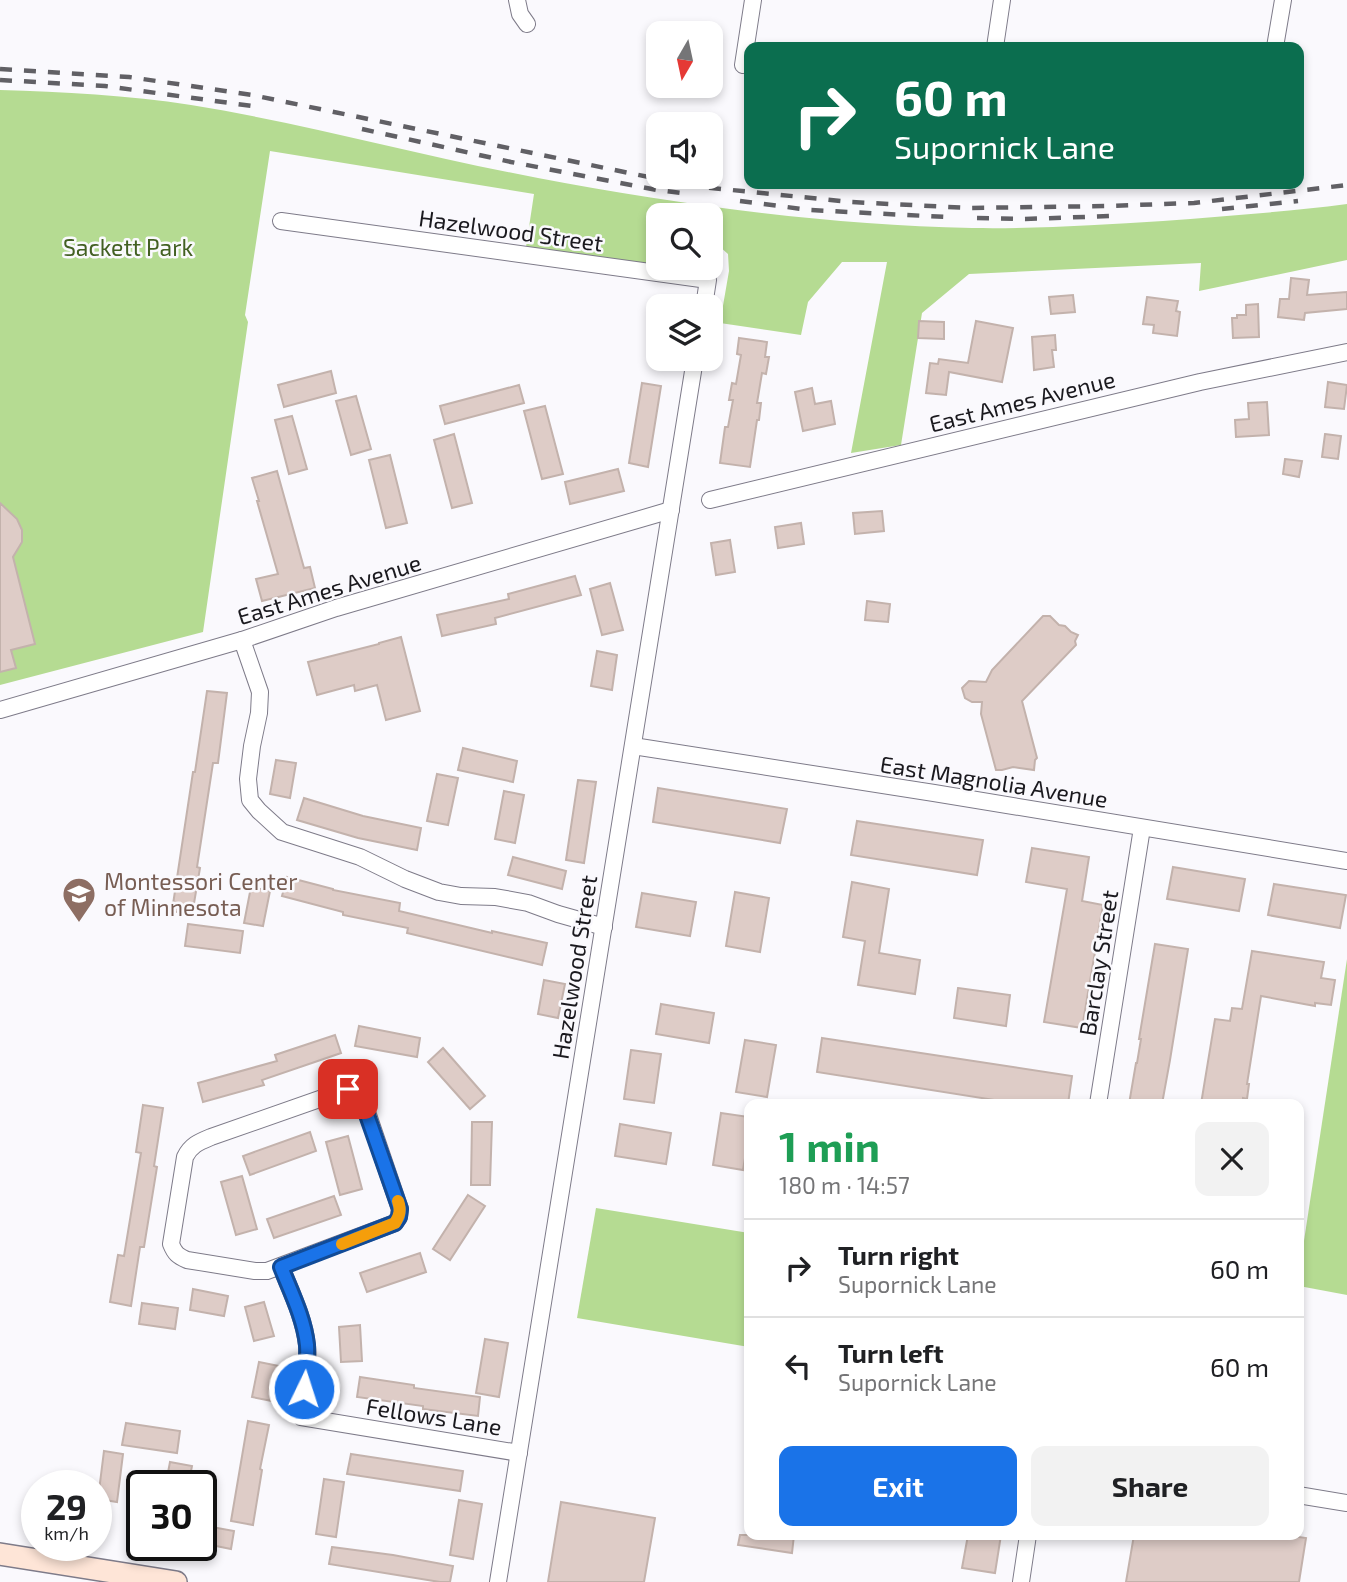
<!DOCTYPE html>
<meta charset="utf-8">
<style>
:root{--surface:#fff;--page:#f2f2f2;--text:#202124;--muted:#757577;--line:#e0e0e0;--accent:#1a73e8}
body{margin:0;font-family:"Exo 2",sans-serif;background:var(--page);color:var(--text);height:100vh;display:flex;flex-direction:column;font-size:26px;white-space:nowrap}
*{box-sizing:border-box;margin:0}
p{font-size:23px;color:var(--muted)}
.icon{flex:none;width:38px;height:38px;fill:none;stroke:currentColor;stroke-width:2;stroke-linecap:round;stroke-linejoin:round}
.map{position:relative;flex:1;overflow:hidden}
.details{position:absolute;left:744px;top:1099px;width:560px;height:441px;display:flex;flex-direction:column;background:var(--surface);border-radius:14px;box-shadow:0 4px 10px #0003}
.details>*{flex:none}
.banner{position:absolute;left:744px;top:42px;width:560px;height:147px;border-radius:14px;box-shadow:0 4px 10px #0003;background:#0b6e4f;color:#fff;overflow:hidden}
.needle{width:46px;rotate:189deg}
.tools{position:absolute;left:646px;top:21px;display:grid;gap:14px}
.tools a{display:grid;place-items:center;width:77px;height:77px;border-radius:14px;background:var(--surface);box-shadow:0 4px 10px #0003;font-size:35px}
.speed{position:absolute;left:21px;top:1470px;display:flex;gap:14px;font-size:35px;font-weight:700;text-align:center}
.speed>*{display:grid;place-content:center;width:91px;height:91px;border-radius:50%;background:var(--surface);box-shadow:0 4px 10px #0003;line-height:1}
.speed small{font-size:18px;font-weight:400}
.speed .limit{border:4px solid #111;border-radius:10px;background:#fff;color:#111}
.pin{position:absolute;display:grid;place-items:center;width:60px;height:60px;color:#fff;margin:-30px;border-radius:14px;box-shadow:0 4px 10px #0006}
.me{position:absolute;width:77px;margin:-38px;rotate:4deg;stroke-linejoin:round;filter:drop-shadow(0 0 5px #0008)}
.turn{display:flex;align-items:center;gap:24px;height:147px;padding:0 35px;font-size:32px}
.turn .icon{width:91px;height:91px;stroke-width:2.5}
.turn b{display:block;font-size:49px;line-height:60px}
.round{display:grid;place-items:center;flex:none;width:74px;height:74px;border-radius:14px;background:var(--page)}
.overview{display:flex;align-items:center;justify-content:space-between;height:119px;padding:0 35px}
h1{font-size:42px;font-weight:700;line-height:52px;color:#1e9e55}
.button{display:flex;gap:14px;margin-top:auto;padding:14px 35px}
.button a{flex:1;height:80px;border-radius:14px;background:var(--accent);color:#fff;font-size:28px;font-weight:700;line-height:80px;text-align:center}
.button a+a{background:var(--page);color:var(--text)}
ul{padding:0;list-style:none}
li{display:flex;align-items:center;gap:21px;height:98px;padding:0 35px;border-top:2px solid var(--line)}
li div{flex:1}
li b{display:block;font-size:26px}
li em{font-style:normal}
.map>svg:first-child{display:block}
.green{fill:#b5db92}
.building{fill:#deccc7;stroke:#c3b2ac;stroke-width:2}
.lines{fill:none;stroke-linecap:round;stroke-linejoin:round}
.street-casing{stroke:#7e7b89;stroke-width:18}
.secondary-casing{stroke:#7e7b89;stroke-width:24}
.street{stroke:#fff;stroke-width:16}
.secondary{stroke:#fee5d7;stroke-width:21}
.rail{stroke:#616065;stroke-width:4.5;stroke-dasharray:12 12;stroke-linecap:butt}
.route-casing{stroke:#114b97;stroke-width:18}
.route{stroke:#1a73e8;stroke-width:12}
.slow{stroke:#f59e0b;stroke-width:12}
.labels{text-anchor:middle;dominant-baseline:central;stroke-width:5;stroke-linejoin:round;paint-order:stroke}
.street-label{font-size:23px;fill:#1a191e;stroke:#faf9fd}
.park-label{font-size:23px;fill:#436023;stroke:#faf9fd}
.education-label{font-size:23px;fill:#785e54;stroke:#faf9fd;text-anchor:start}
</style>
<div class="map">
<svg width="1347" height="1582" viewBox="0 0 1347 1582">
<rect width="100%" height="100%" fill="#faf9fd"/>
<g class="green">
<path d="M0 90C63 92 128 95 191 105 308 124 422 156 538 178 681 205 827 225 972 228 1036 229 1100 225 1163 221 1225 216 1286 212 1347 204V260L1199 291 1201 263 969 274 922 313 901 445 851 453 887 262H842L808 302 801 335 720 323 729 271 728 254 711 239 710 215H658V259L650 267 526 247 534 194 270 151 245 315 248 322 203 632 0 685Z"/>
<path d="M1347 959V1295L1299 1286 1298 1280Z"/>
<path d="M596 1208 749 1233V1347L577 1318Z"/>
</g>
<g class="building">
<path d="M1291 278 1309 280 1307 295 1347 292V309L1305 313 1304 320 1278 317 1280 299H1289Z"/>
<path d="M1073 295 1075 312 1051 314 1049 297Z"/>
<path d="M1147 297 1178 301 1176 311 1180 312 1177 336 1153 333 1154 325 1143 324Z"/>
<path d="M1258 304 1259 337 1233 338 1232 318H1237V315H1246V305Z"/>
<path d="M919 321 944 322V339L918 338Z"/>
<path d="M976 321 1013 328 1002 382 949 372 946 395 926 393 930 363 938 364 939 359 968 363Z"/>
<path d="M1055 335 1056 350H1052L1054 367 1034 370 1032 337Z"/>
<path d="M739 338 767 342 765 357H769L766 374 762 373 757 403H761L759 420H757L750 467 720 463 725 427H728L733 400H729L732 383 736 384 741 355 737 354Z"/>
<path d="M331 371 336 393 284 407 278 385Z"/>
<path d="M1328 382 1347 385 1344 409 1325 407Z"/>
<path d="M642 383 661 386 648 467 629 463Z"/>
<path d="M519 385 524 403 445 424 440 406Z"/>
<path d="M812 388 815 404 831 401 835 424 803 431 795 392Z"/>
<path d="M356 396 371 449 351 455 336 401Z"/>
<path d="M1267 402 1269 435 1236 437 1235 420 1249 419 1248 403Z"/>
<path d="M545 406 563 474 542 479 524 411Z"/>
<path d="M292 416 307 469 289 474 275 420Z"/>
<path d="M454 434 472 503 452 508 434 440Z"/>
<path d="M1325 434 1341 436 1338 459 1322 457Z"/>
<path d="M390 455 407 523 386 528 369 460Z"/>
<path d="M1285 459 1302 461 1299 477 1283 474Z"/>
<path d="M618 469 624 491 570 504 565 482Z"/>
<path d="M277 471 304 568 310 567 315 588 262 601 256 579 278 574 257 501H259L252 478Z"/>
<path d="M0 503 17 519 22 530V542L13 557 35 644 11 650 16 668 0 672Z"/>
<path d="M882 511 884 531 855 534 853 513Z"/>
<path d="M801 523 804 544 778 548 775 527Z"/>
<path d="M730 540 735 572 716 575 711 543Z"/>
<path d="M575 576 581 595 495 618 496 624 442 636 437 615 509 599 508 594Z"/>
<path d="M610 583 623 630 602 635 590 589Z"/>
<path d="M867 601 890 604 888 622 865 620Z"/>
<path d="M1043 616H1050L1059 625 1065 626 1071 632 1078 635 1075 641 1076 645 1022 701 1037 758 1035 760 1034 770 1013 767 1002 770H996L981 714 982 702H972L965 698 962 688 969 681 986 682 992 670Z"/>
<path d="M401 637 420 711 386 720 377 685 355 691 354 685 317 695 308 662 379 644V643Z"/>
<path d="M597 651 617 655 612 690 591 686Z"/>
<path d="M207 691 227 693 218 763H213L197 867 200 868 192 915 172 911 193 772H195Z"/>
<path d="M463 748 517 761 513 782 458 770Z"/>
<path d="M276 760 296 763 290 798 270 794Z"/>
<path d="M437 774 458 778 448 825 427 821Z"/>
<path d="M578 780 596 782 584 863 566 860Z"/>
<path d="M658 788 787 809 780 843 653 822Z"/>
<path d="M504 791 524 795 515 843 495 839Z"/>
<path d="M304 798 363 816 421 828 417 850 358 838 297 820Z"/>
<path d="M857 821 983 840 977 875 851 855Z"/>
<path d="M1032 848 1089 857 1082 901 1103 905 1082 1028 1044 1022 1067 889 1026 882Z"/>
<path d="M513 857 566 871 562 889 508 875Z"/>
<path d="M1173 867 1245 879 1239 911 1167 899Z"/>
<path d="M287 877 333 889V890L400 903 399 911 492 933V931L547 943 542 965 407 933 408 928 343 915V912L282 896Z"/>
<path d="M852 882 889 889 879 953 920 960 915 994 858 985 865 941 843 937Z"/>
<path d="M1274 884 1346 895 1340 928 1268 915Z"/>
<path d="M251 887 270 891 263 926 244 923Z"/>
<path d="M735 892 769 898 760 952 726 946Z"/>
<path d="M642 893 696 902 690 936 636 927Z"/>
<path d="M188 924 243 931 240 953 185 946Z"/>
<path d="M1155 944 1188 949 1170 1060 1162 1104H1129L1136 1063H1137L1141 1039H1139Z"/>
<path d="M1252 951 1324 962 1321 978 1335 980 1331 1005 1315 1003V1006L1261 996 1247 1084H1249L1247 1099 1243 1098V1104H1201L1215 1019 1230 1021 1232 1008 1242 1009Z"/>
<path d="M544 980 565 984 558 1018 538 1014Z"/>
<path d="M958 988 1010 995 1006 1026 954 1018Z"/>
<path d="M661 1004 714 1013 709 1043 656 1034Z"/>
<path d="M359 1026 420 1038 417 1057 355 1046Z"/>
<path d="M335 1035 341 1053 262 1080 264 1085 203 1102 198 1083 277 1061 275 1055Z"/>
<path d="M822 1038 1072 1076 1068 1104H1020L817 1072Z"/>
<path d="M745 1040 776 1045 767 1097 736 1092Z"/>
<path d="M443 1048 485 1096 470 1109 428 1062Z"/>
<path d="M631 1050 661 1054 654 1103 624 1099Z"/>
<path d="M143 1105 163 1108 154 1166 157 1167 144 1247H140L131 1306 110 1302 118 1255 124 1256 141 1153 136 1152Z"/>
<path d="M721 1113 749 1117V1135L743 1170 713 1165Z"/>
<path d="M472 1122H492L490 1185H471Z"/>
<path d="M620 1124 671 1133 666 1164 615 1156Z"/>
<path d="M310 1132 316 1151 250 1175 243 1156Z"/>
<path d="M348 1136 362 1189 340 1195 326 1142Z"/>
<path d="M242 1176 257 1229 236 1235 221 1182Z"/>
<path d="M468 1195 485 1206 450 1260 433 1249Z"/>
<path d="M334 1196 341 1215 274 1238 267 1219Z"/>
<path d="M420 1253 426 1272 367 1292 360 1273Z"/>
<path d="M193 1289 228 1296 224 1316 190 1310Z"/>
<path d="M264 1302 274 1336 254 1341 245 1307Z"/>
<path d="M142 1303 178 1308 175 1329 139 1324Z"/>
<path d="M360 1325 362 1361 341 1362 339 1327Z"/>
<path d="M485 1339 508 1343 499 1397 476 1393Z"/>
<path d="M259 1362 279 1366 272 1401 252 1397Z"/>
<path d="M360 1377 414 1385V1388L480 1397 478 1416 423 1409V1406L357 1397Z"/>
<path d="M248 1421 269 1425 260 1469 262 1470 253 1525 231 1521Z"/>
<path d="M126 1423 180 1431 177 1453 122 1445Z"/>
<path d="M104 1451 123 1454 117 1502 98 1499Z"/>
<path d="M351 1454 463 1471 460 1491 347 1474Z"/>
<path d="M170 1462 192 1466 188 1486H167L168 1483H166Z"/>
<path d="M324 1479 344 1482 336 1537 316 1534Z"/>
<path d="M459 1500 482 1504 473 1559 450 1555Z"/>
<path d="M561 1502 655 1518 644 1582H548Z"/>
<path d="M201 1525 234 1531 231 1549 201 1543Z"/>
<path d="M740 1535H794L792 1553 738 1545Z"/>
<path d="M968 1535H1001L995 1573 962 1568Z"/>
<path d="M1134 1535H1285L1306 1538 1299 1582H1126Z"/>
<path d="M332 1547 393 1555 453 1566 450 1582H440L329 1564Z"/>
</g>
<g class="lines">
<defs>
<g id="street">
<path d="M517 0 520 14 527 24"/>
<path d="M995 47 1002 0"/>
<path d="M1275 47 1283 0"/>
<path d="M743 65 753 0"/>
<path d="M281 221 708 280 704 306"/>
<path d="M710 500 1200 382 1347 352"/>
<path d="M242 640 260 692 259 713 252 746 248 779 250 800 259 811 282 832 360 857 405 879 439 892 461 896 495 897 528 903 558 914 604 927"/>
<path d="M0 710 242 640 336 608 671 510"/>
<path d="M633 746 934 793 1347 861"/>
<path d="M348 1089C357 1090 360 1095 364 1103L400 1209 399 1217 395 1223 267 1271H255L187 1260C178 1256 175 1254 171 1244L185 1157C191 1145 199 1142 211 1137Z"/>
<path d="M1098 1104 1142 828"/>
<path d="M281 1267C291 1292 304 1318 307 1345 309 1369 304 1393 301 1417L519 1453"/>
<path d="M1298 1495 1347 1503"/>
<path d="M498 1582 695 359"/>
<path d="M1021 1582 1028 1535"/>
</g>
<path id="secondary" d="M0 1554 176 1582"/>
</defs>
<use href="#street" class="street-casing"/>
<use href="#secondary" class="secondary-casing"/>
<use href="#street" class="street"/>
<use href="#secondary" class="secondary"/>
<g class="rail">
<path d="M0 69 129 77 252 95 692 186 851 202 969 208 1107 206 1194 203 1347 185"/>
<path d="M0 80 105 86 259 107"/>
<path d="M362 129 511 162 657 190 681 193"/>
<path d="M740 201 810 210 946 217"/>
<path d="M1222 209 1298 201"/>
<path d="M977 218 1025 219 1110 216"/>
</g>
</g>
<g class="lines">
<defs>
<path id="route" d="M304 1389C306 1375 308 1360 307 1345 304 1318 291 1292 281 1267L395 1223 399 1217 400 1209 360 1095 355 1090 348 1089"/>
</defs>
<use href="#route" class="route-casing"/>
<use href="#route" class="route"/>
<path class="slow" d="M342 1244 395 1223C400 1215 401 1210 398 1201"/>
</g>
<defs>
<symbol id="school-pin" viewBox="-11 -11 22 30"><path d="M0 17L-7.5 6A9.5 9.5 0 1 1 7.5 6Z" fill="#8d6e63" stroke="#faf9fd"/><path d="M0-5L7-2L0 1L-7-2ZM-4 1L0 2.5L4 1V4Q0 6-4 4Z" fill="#fff"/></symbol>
</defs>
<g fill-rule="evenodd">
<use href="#school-pin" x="60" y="875" width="38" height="52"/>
</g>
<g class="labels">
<g class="street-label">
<text transform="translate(511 230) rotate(8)">Hazelwood Street</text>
<text transform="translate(1022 401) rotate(-14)">East Ames Avenue</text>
<text transform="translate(329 589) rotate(-17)">East Ames Avenue</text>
<text transform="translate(994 781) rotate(9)">East Magnolia Avenue</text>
<text transform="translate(1098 963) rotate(-81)">Barclay Street</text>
<text transform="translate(574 967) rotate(-81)">Hazelwood Street</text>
<text transform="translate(434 1416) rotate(9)">Fellows Lane</text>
</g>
<g class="park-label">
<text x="128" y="247">Sackett Park</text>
</g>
<g class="education-label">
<text x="104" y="881">Montessori Center<tspan x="104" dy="26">of Minnesota</tspan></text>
</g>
</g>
</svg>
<div class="tools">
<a><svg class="needle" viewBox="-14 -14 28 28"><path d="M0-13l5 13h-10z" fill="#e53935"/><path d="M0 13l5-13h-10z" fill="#757577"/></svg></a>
<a><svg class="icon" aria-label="sound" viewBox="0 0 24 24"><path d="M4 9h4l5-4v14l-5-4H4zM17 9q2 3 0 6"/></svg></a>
<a><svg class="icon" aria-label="search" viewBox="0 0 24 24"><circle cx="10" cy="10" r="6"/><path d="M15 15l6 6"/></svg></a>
<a><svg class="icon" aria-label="layers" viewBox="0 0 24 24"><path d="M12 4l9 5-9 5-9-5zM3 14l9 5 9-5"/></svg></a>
</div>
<div class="speed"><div>29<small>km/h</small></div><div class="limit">30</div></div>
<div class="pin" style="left:348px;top:1089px;background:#d93025"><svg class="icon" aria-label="arrive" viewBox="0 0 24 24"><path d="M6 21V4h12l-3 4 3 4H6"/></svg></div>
<svg class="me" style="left:304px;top:1389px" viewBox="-20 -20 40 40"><circle r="17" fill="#1a73e8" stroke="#fff" stroke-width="3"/><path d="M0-11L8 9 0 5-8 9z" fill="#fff"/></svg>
<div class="banner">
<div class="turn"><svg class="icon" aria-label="right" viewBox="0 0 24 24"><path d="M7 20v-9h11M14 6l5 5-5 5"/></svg><div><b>60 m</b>Supornick Lane</div></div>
</div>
<section class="details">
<div class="overview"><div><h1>1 min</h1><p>180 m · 14:57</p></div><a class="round"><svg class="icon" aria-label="close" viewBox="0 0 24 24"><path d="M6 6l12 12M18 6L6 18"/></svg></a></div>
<ul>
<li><svg class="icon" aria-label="right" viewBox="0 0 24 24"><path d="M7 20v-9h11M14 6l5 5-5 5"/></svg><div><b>Turn right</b><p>Supornick Lane</p></div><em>60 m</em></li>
<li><svg class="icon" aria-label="left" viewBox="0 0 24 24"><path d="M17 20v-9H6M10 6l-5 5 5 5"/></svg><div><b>Turn left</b><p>Supornick Lane</p></div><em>60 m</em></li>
</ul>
<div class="button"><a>Exit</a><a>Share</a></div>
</section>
</div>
